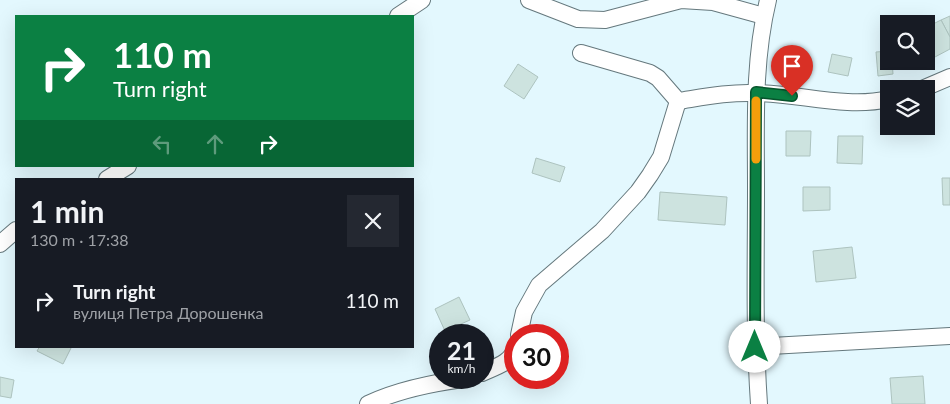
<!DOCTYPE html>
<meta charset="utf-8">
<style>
:root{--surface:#171b24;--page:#242831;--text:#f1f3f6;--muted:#9ea1a6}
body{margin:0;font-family:Lato,sans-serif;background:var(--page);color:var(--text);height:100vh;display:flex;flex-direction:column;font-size:19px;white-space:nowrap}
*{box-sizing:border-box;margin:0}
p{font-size:16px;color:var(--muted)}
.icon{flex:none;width:28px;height:28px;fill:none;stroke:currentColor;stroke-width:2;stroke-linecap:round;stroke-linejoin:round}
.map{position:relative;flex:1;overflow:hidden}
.details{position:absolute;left:15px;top:178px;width:399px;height:170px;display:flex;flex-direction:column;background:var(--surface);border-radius:0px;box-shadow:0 5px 20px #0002}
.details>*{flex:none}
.guide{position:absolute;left:15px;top:15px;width:399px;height:152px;border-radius:0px;box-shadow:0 5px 20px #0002;background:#0b8043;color:#fff;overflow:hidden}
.controls{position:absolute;left:880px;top:15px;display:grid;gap:10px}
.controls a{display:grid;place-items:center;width:55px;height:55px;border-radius:0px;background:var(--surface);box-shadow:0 5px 20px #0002;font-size:25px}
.speed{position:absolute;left:429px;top:324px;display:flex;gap:10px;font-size:25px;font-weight:700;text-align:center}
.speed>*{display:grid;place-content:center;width:65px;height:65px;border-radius:50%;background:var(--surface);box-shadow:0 5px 20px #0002;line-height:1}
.speed small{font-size:12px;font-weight:400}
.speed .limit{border:8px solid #d22;background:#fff;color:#111}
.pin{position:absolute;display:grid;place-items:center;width:42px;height:42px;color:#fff;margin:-51px -21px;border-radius:50% 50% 50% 0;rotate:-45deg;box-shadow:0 0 5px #0007}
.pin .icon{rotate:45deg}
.me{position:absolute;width:55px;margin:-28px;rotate:0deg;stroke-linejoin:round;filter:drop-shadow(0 0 4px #0008)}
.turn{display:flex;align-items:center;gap:18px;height:105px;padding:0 15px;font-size:22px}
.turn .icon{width:65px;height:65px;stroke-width:2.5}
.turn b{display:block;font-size:35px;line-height:42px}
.lanes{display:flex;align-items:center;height:48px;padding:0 15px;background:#0003;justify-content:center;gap:25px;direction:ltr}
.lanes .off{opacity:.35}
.round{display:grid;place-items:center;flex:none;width:52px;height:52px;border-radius:0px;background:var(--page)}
.head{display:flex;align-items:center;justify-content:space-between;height:85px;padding:0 15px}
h1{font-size:30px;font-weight:700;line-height:38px}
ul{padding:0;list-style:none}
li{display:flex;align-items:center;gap:15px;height:75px;padding:0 15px}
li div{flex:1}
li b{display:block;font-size:19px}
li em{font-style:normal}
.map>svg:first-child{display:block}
.building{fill:#cde3df;stroke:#adc3bf}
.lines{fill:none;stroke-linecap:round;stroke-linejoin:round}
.minor-casing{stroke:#65787d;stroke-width:18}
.minor{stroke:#fff;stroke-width:16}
.route-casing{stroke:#07532c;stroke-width:12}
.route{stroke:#0b8043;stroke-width:9}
.slow{stroke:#f59e0b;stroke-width:9}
</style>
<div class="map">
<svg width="950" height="404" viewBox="0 0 950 404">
<rect width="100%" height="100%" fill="#e3f8fe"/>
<g class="building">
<path d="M950 16V37L941 20Z"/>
<path d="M941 20 950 37V49L918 66 916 61H926V38L933 34 929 26Z"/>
<path d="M889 51V61H892L893 74 878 76 876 52Z"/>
<path d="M832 54 852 58 848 76 828 72Z"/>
<path d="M518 64 538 77 524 99 504 86Z"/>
<path d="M786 131H811L810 156H786Z"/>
<path d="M838 136H863L862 164 837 163Z"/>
<path d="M536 158 565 167 560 182 532 173Z"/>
<path d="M942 178H950V205H943Z"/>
<path d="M803 187H830V210L803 211Z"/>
<path d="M660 192 727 197 725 225 658 220Z"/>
<path d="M852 247 856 278 816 282 813 251Z"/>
<path d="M459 297 470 320 445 331 435 309Z"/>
<path d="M40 346H72L63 364 37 351Z"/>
<path d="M923 376 925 404H892L890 378Z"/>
<path d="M0 377 14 380 11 398 0 396Z"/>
</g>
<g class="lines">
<defs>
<g id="minor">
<path d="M529 0 578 19 605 20 681 0 713 2 764 16"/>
<path d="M398 16 422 0"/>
<path d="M581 53 650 73 658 78 678 101C704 97 729 92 755 93 799 93 845 109 889 99"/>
<path d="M922 89 950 77"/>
<path d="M107 179 128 166"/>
<path d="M0 244 16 230"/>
<path d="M519 335 524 312 539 285 602 231 638 192 650 175 661 157 678 101"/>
<path d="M755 347 950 336"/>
<path d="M482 373C495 367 511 363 515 349"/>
<path d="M368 404C400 389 437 382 471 378"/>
<path d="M759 404C754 332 756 260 756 188 756 125 753 62 768 0"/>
</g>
</defs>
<use href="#minor" class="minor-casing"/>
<use href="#minor" class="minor"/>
</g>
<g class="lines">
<defs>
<path id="route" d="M755 347 756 92 792 96"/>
</defs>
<use href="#route" class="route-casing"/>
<use href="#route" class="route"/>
<path class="slow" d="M756 159V101"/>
</g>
</svg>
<div class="controls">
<a><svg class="icon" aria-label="search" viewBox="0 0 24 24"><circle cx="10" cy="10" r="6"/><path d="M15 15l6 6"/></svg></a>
<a><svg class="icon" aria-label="layers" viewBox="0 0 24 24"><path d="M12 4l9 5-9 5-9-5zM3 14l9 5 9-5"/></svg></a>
</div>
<div class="speed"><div>21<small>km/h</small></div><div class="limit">30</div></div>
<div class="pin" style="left:792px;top:96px;background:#d93025"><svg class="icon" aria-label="arrive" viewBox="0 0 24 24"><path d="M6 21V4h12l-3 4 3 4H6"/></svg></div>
<svg class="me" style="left:755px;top:347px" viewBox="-20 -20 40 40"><circle r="19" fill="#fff"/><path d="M0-13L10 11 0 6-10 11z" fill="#0b8043"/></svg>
<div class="guide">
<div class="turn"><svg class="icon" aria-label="right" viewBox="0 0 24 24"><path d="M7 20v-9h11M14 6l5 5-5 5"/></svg><div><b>110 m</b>Turn right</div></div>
<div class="lanes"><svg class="icon off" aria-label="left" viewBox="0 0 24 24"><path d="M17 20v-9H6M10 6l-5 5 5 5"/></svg><svg class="icon off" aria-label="ahead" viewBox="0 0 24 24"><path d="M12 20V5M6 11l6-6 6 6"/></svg><svg class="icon" aria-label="right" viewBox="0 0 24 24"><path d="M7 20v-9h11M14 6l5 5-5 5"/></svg></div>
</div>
<section class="details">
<div class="head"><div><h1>1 min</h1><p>130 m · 17:38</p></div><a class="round"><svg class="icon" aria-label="close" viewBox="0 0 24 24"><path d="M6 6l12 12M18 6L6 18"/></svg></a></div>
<ul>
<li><svg class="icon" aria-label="right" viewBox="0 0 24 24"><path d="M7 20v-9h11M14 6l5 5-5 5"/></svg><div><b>Turn right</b><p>вулиця Петра Дорошенка</p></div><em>110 m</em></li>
</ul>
</section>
</div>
